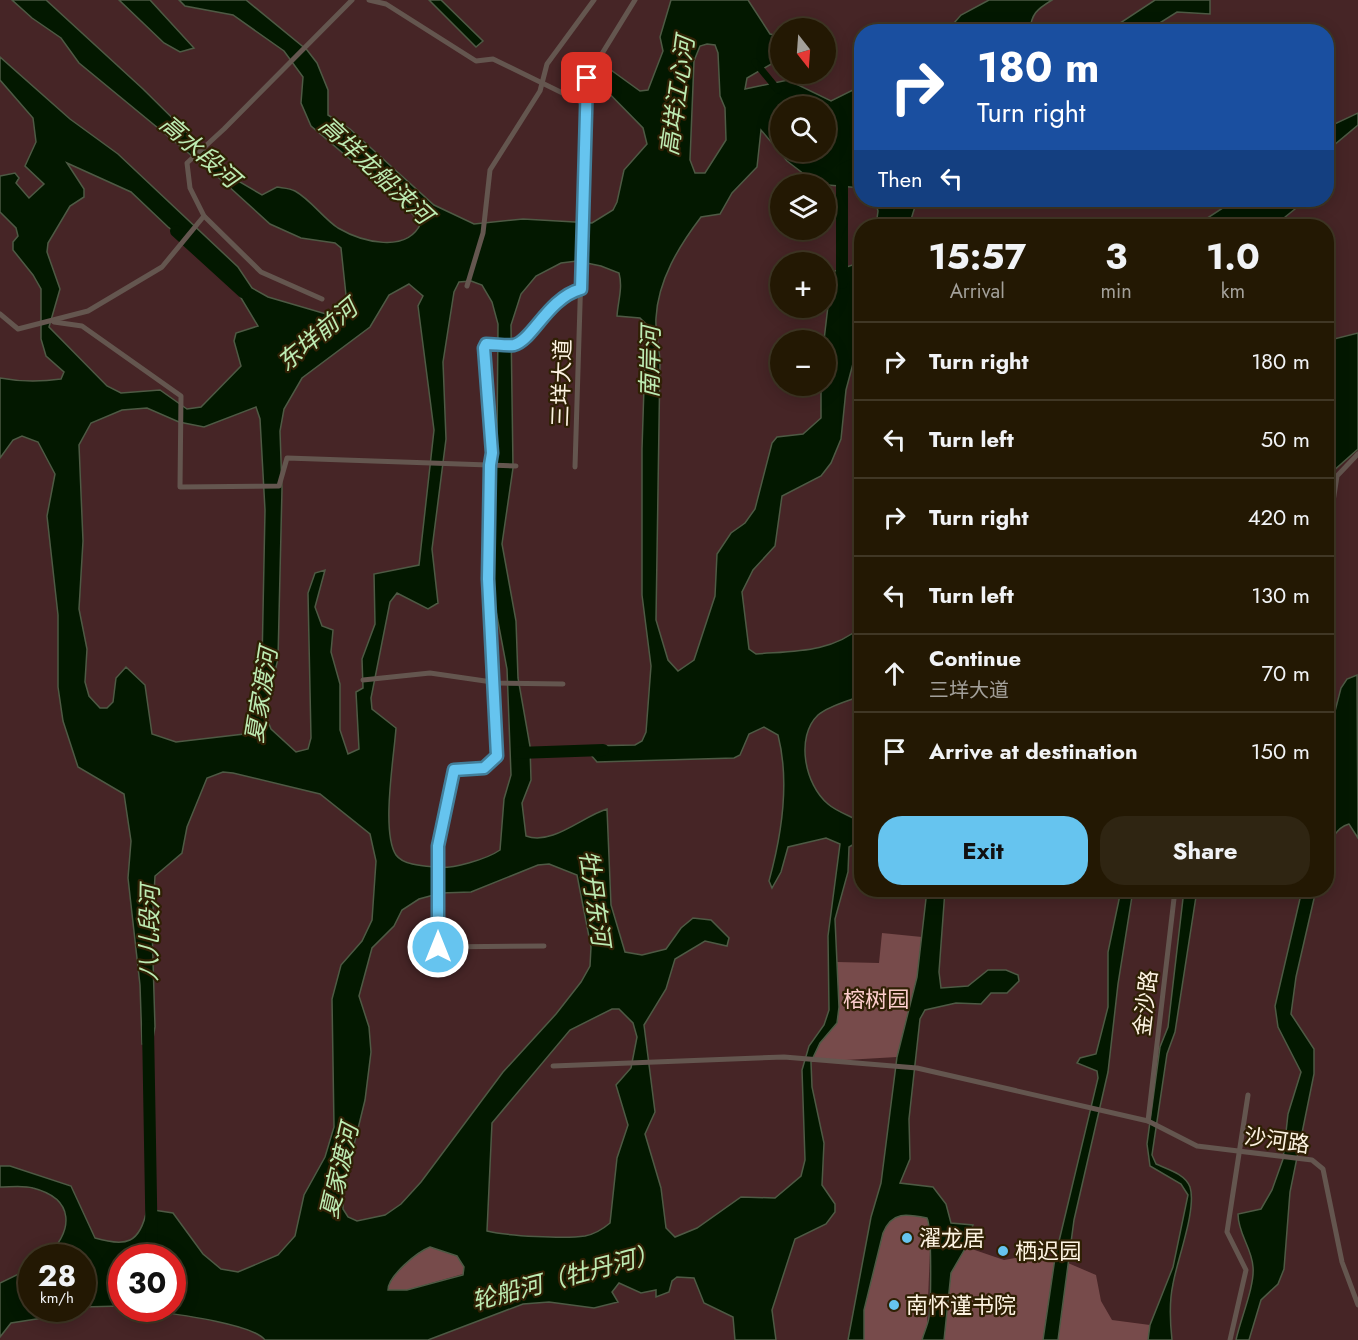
<!DOCTYPE html>
<meta charset="utf-8">
<style>
:root{--surface:#231803;--page:#2f2512;--text:#f1f3f6;--muted:#a3a09a;--line:#403725;--accent:#66c4ef}
body{margin:0;font-family:Jost,"Noto Sans SC",sans-serif;background:var(--page);color:var(--text);height:100vh;display:flex;flex-direction:column;font-size:22px;white-space:nowrap}
*{box-sizing:border-box;margin:0}
p{font-size:20px;color:var(--muted)}
.icon{flex:none;width:33px;height:33px;fill:none;stroke:currentColor;stroke-width:2;stroke-linecap:round;stroke-linejoin:round}
.map{position:relative;flex:1;overflow:hidden}
.side{position:absolute;left:854px;top:219px;width:480px;height:678px;display:flex;flex-direction:column;background:var(--surface);border-radius:24px;box-shadow:0 3px 15px #0003,0 0 0 2px var(--line)}
.side>*{flex:none}
.banner{position:absolute;left:854px;top:24px;width:480px;height:183px;border-radius:24px;box-shadow:0 3px 15px #0003,0 0 0 2px var(--line);background:#1a4fa0;color:#fff;overflow:hidden}
.needle{width:39px;rotate:163deg}
.buttons{position:absolute;left:770px;top:18px;display:grid;gap:12px}
.buttons a{display:grid;place-items:center;width:66px;height:66px;border-radius:50%;background:var(--surface);box-shadow:0 3px 15px #0003,0 0 0 2px var(--line);font-size:30px}
.speed{position:absolute;left:18px;top:1244px;display:flex;gap:12px;font-size:30px;font-weight:700;text-align:center}
.speed>*{display:grid;place-content:center;width:78px;height:78px;border-radius:50%;background:var(--surface);box-shadow:0 3px 15px #0003,0 0 0 2px var(--line);line-height:1}
.speed small{font-size:15px;font-weight:400}
.speed .limit{border:9px solid #d22;background:#fff;color:#111}
.pin{position:absolute;display:grid;place-items:center;width:51px;height:51px;color:#fff;margin:-26px;border-radius:12px;box-shadow:0 3px 9px #0006}
.me{position:absolute;width:66px;margin:-33px;rotate:0deg;stroke-linejoin:round;filter:drop-shadow(0 0 4px #0008)}
.turn{display:flex;align-items:center;gap:21px;height:126px;padding:0 24px;font-size:27px}
.turn .icon{width:78px;height:78px;stroke-width:2.5}
.turn b{display:block;font-size:42px;line-height:51px}
.then{display:flex;align-items:center;height:57px;padding:0 24px;background:#0003;gap:12px;font-size:22px}
.eta{display:flex;justify-content:space-evenly;align-items:center;height:102px;text-align:center}
.eta b{font-size:36px;font-weight:700;line-height:42px}
.cta{display:flex;gap:12px;margin-top:auto;padding:12px 24px}
.cta a{flex:1;height:69px;border-radius:24px;background:var(--accent);color:#111;font-size:24px;font-weight:700;line-height:69px;text-align:center}
.cta a+a{background:var(--page);color:var(--text)}
ul{padding:0;list-style:none}
li{display:flex;align-items:center;gap:18px;height:78px;padding:0 24px;border-top:2px solid var(--line)}
li div{flex:1}
li b{display:block;font-size:22px}
li em{font-style:normal}
.map>svg:first-child{display:block}
.green{fill:#462526;fill-rule:evenodd}
.forest{fill:#774b4b}
.water{fill:#031800;stroke:#4e5a44;stroke-width:1.5;fill-rule:evenodd}
.lines{fill:none;stroke-linecap:round;stroke-linejoin:round}
.canal{stroke:#031800;stroke-width:7}
.river{stroke:#031800;stroke-width:12}
.minor{stroke:#64564f;stroke-width:5}
.route-casing{stroke:#427f9b;stroke-width:15}
.route{stroke:#66c4ef;stroke-width:10}
.poi-dot{fill:#66c4ef;stroke:#2f2004;stroke-width:2}
.labels{text-anchor:middle;dominant-baseline:central;stroke-width:4.5;stroke-linejoin:round;paint-order:stroke}
.street-label{font-size:22px;fill:#fdf3e2;stroke:#2f2004}
.park-label{font-size:22px;fill:#fdcdcc;stroke:#2f2004}
.poi-label{font-size:22px;fill:#fdf3e2;stroke:#2f2004;text-anchor:start}
.water-label{font-size:24px;font-style:italic;fill:#bdebb3;stroke:#2f2004}
</style>
<div class="map">
<svg width="1358" height="1340" viewBox="0 0 1358 1340">
<rect width="100%" height="100%" fill="#2f2004"/>
<path class="green" d="M0 0H1358V1340H0ZM780 28H825V74H780ZM861 32H1326V200H861ZM780 106H825V152H780ZM780 184H825V230H780ZM861 226H1326V890H861ZM780 262H825V308H780ZM780 340H825V386H780ZM32 1257H82V1308H32ZM122 1257H172V1308H122Z"/>
<g class="forest">
<path d="M882 933 922 937 917 977 897 1057 811 1062 820 1043 837 1023 839 1007 837 962 879 963Z"/>
<path d="M907 1214 927 1218 931 1225 927 1325 922 1340H864V1310L883 1233C888 1221 894 1216 907 1214Z"/>
<path d="M430 1247 457 1256 464 1267 463 1274 407 1290 387 1291C389 1276 417 1252 430 1247Z"/>
<path d="M966 1247 1004 1260 1032 1255 1055 1258 1043 1340H944L951 1273Z"/>
<path d="M1068 1263 1096 1275 1101 1301 1112 1320 1150 1325 1148 1340H1058Z"/>
</g>
<g class="water">
<path d="M12 0H46L143 89 233 178 262 195 277 187C283 188 290 188 295 191 311 200 323 218 338 228 362 242 407 254 421 223L379 180 371 177 311 126 301 103 303 77 284 51 233 15 185 6 179 0H246L307 50 317 63 328 90V115L350 129 434 205 474 224 523 219 592 223 613 210 617 202 624 170 647 144 643 128 594 78 604 65 640 91 648 90 663 51 660 37 671 0H748L770 34 780 36V59L747 78 745 89 788 80 831 101 861 86V188L817 184 787 161 761 130 757 167 732 193 720 214 701 217C679 246 658 280 656 318 655 331 659 346 660 360L656 620 668 660 678 671 694 660 715 596 717 554 731 533 745 523 755 509 772 443 777 437 803 434 821 418V386H825L824 340 832 272 861 262V352L855 356 846 390 841 439 831 463 821 476 782 496 775 546 753 570 742 592 749 649 756 654C793 651 831 653 861 627V696C848 701 828 706 818 715 795 737 805 785 828 804 837 812 851 816 861 822V840L849 847 848 872 835 919 839 1007 837 1023 820 1043 811 1062 812 1087 824 1143 822 1185 835 1204V1212L826 1224 795 1239 772 1310 776 1340H735L733 1317 704 1303 694 1278 677 1277 672 1281 669 1292 656 1297V1290L641 1293 619 1283 612 1292 618 1302 594 1308 549 1302 523 1304 428 1340H265C252 1322 158 1312 132 1308H172V1257H122L121 1306 83 1307 82 1257H46C74 1230 75 1199 33 1188 23 1185 10 1187 0 1187V1166H10L71 1186 95 1238C126 1247 140 1244 147 1209L173 1213 203 1254 221 1269 238 1272 278 1255 295 1236 304 1195 325 1157 334 1127 332 999 341 965 362 941 372 920 376 861 370 834 320 794 233 773 223 772 207 778 187 827 182 853 155 876 152 927 155 1027 152 1044H142L140 985 128 878 131 841 124 794 78 767 63 721 58 687V615L47 516 55 474 38 442 22 436 13 440 0 458V378C21 382 40 382 61 379L64 372 46 356 41 339V289L33 275 13 250V242L18 236 16 228 0 212V176L15 173 19 178 16 183 29 198 44 184 25 166 36 142 33 118 0 80V57L70 119 118 154 238 267 252 288 268 297 326 314 341 309 346 295 341 248 335 243 301 238 270 224 226 184 79 63 61 38 32 18ZM707 44 715 45 718 53 720 96 725 108 726 140 705 173H695L690 160 694 61 700 46ZM780 106H825V152H780ZM67 163 131 192 168 227 223 268 258 326 236 333 234 341 241 366 201 407 187 409 160 390 121 393 107 386 49 327 60 289 47 252 48 243 70 206 84 197V189ZM577 261 601 266 619 273C623 288 618 301 617 316L640 318 646 324 642 449V595L651 666 646 732 642 741 635 745 583 746 597 762 734 758 740 755 749 734 764 727 778 735C790 782 782 834 769 881L772 888 781 872 788 847 826 838 840 844 828 936 829 1010 824 1025 809 1046 802 1070 805 1160 801 1176 775 1198 741 1197 697 1228 675 1237 666 1228 661 1188 645 1134 655 1112 644 1025 666 989 675 959 705 941 727 946 729 938 711 920 693 918 681 928 666 949 642 955 625 952 611 905 607 809C583 816 552 846 526 836L522 803 531 780 530 746 518 678 516 621 502 544 513 468 511 325 521 294 536 276 561 263ZM471 281 482 285 492 302 498 324 497 441 486 558 507 669 511 775 504 799 500 850C487 859 451 870 435 867 423 866 403 865 396 855 381 832 394 757 396 728L372 709 371 698 390 602 397 593 428 609 438 603 432 549 446 439 443 362 454 292 459 282ZM409 284 423 296 418 306 434 430 419 565 374 574 375 624 362 659 363 688 356 692 359 749 348 754 340 730V684L331 652 333 630 322 626 315 607 325 570 315 573 308 593 311 738 308 749 296 752 271 729 267 719 269 695 278 659 282 489 280 431 284 409 302 378 370 327 389 295ZM256 407 260 419 265 510 262 663 244 734 176 742 152 734 145 685 126 667 116 678 113 702 107 708H100L89 696 85 682 87 649 79 609 83 541 79 445 91 423 122 410 147 408 179 422 204 427ZM549 864 577 875 591 947 590 966 581 982 556 1014 503 1072 421 1182 401 1204 385 1215 357 1221 348 1217 343 1209V1190L365 1100 371 1052 369 1027 359 996 372 948 394 926 402 910 419 899 441 893 471 892 538 865ZM612 1009H619L633 1023 637 1037 631 1068 616 1085 628 1125 617 1158 610 1223C603 1229 595 1234 585 1236 565 1239 507 1236 487 1231L492 1123 570 1030ZM430 1247 457 1256 464 1267 463 1275 407 1290H388C388 1276 417 1252 430 1247Z"/>
<path d="M119 0H150L194 48 180 52 164 43Z"/>
<path d="M429 0H441L483 41 476 47Z"/>
<path d="M989 0H1052C1037 9 1031 14 1030 31H947L961 15Z"/>
<path d="M1155 0H1210V14L1177 12 1147 31H1108Z"/>
<path d="M1358 113V125L1333 146 1326 173V128Z"/>
<path d="M875 200H917L909 226H876L878 211Z"/>
<path d="M1235 200H1306L1274 226H1195Z"/>
<path d="M1358 333V449L1331 473 1326 494V341Z"/>
<path d="M1357 675 1358 838 1349 824C1334 828 1330 844 1326 858V746L1341 688 1347 679Z"/>
<path d="M927 890H945L939 972 941 988 968 986 988 970H1006L1018 975 1019 981 1007 993H991L981 1004 956 1003 925 1010 920 1019 909 1119 910 1159 900 1183 933 1187 946 1204 951 1223 973 1225 966 1247 951 1273 944 1340H922C924 1332 928 1325 929 1317 931 1303 932 1227 927 1218 907 1214 892 1211 883 1233L864 1310V1340H848L871 1217 881 1183 897 1057 917 977Z"/>
<path d="M1121 890H1133L1118 984 1108 1072 1074 1220 1058 1340H1043L1055 1258 1098 1078 1097 1071 1077 1063 1080 1058 1096 1054 1108 1007V952Z"/>
<path d="M1184 890H1197L1175 1032 1167 1054 1152 1155 1156 1164C1167 1169 1185 1174 1190 1187 1197 1209 1177 1260 1173 1284 1169 1302 1170 1322 1172 1340H1148L1150 1325 1173 1267 1188 1195 1181 1184 1150 1166 1147 1144 1160 1047 1168 1027Z"/>
<path d="M1302 890H1316L1296 977 1291 1014 1314 1049V1074L1290 1192 1284 1269 1278 1284 1261 1300 1249 1340H1236C1240 1320 1255 1286 1253 1267 1252 1248 1238 1234 1238 1214L1261 1209 1272 1190 1283 1159 1288 1114 1301 1072 1278 1027 1275 1006Z"/>
<path d="M31 1268 32 1308H71L43 1318 11 1323 0 1337V1283Z"/>
</g>
<g class="lines">
<path class="canal" d="M755 62 778 90"/>
<g class="river">
<path d="M176 231 243 292"/>
<path d="M842 283V170L861 161"/>
<path d="M518 753 603 750"/>
<path d="M148 1027 152 1257"/>
</g>
<g class="minor">
<path d="M369 0 386 4 476 61 493 59 587 105"/>
<path d="M467 286 483 233 490 170 540 91 547 64 594 0"/>
<path d="M322 299 261 272 204 216 190 188 187 163 224 129 352 0"/>
<path d="M0 314 18 329 88 311 162 267 204 216"/>
<path d="M54 322 82 326 181 396 180 487 279 486 287 458 516 466"/>
<path d="M575 467 587 78 635 0"/>
<path d="M1326 547 1337 476 1358 454"/>
<path d="M363 680 430 673 499 683 563 684"/>
<path d="M544 946 438 947V846L454 770 484 768 497 756 487 579 490 465 492 453 484 348 486 344C495 344 506 346 514 345 532 341 548 298 581 289"/>
<path d="M553 1066 784 1057 917 1068 1148 1121 1197 1146 1312 1160 1323 1169 1342 1262 1358 1305"/>
<path d="M1148 1121 1175 890"/>
<path d="M1230 1340 1246 1270 1227 1232 1248 1095"/>
</g>
</g>
<g class="lines">
<defs>
<path id="route" d="M438 947V846L454 770 484 768 497 756 488 579 490 465 492 453 484 348 486 344C495 344 506 346 514 345 532 341 548 298 581 289L587 78"/>
</defs>
<use href="#route" class="route-casing"/>
<use href="#route" class="route"/>
</g>
<g class="poi-dot">
<circle cx="907" cy="1238" r="6"/>
<circle cx="1003" cy="1251" r="6"/>
<circle cx="894" cy="1305" r="6"/>
</g>
<g class="labels">
<g class="street-label">
<text transform="translate(561 383) rotate(-88)">三垟大道</text>
<text transform="translate(1145 1003) rotate(-83)">金沙路</text>
<text transform="translate(1277 1140) rotate(8)">沙河路</text>
</g>
<g class="park-label">
<text x="876" y="999">榕树园</text>
</g>
<g class="poi-label">
<text x="919" y="1238">濯龙居</text>
<text x="1015" y="1251">栖迟园</text>
<text x="906" y="1305">南怀谨书院</text>
</g>
<g class="water-label">
<text transform="translate(677 96) rotate(-82)">高垟江心河</text>
<text transform="translate(200 151) rotate(41)">高水段河</text>
<text transform="translate(376 170) rotate(43)">高垟龙船浃河</text>
<text transform="translate(317 335) rotate(-40)">东垟前河</text>
<text transform="translate(650 362) rotate(-89)">南岸河</text>
<text transform="translate(261 695) rotate(-81)">夏家渡河</text>
<text transform="translate(595 898) rotate(82)">牡丹东河</text>
<text transform="translate(149 933) rotate(-89)">八儿段河</text>
<text transform="translate(339 1171) rotate(-77)">夏家渡河</text>
<text transform="translate(565 1277) rotate(-15)">轮船河（牡丹河）</text>
</g>
</g>
</svg>
<div class="buttons">
<a><svg class="needle" viewBox="-14 -14 28 28"><path d="M0-13l5 13h-10z" fill="#e53935"/><path d="M0 13l5-13h-10z" fill="#a3a09a"/></svg></a>
<a><svg class="icon" aria-label="search" viewBox="0 0 24 24"><circle cx="10" cy="10" r="6"/><path d="M15 15l6 6"/></svg></a>
<a><svg class="icon" aria-label="layers" viewBox="0 0 24 24"><path d="M12 4l9 5-9 5-9-5zM3 14l9 5 9-5"/></svg></a>
<a>+</a>
<a>−</a>
</div>
<div class="speed"><div>28<small>km/h</small></div><div class="limit">30</div></div>
<div class="pin" style="left:587px;top:78px;background:#d93025"><svg class="icon" aria-label="arrive" viewBox="0 0 24 24"><path d="M6 21V4h12l-3 4 3 4H6"/></svg></div>
<svg class="me" style="left:438px;top:947px" viewBox="-20 -20 40 40"><circle r="17" fill="#66c4ef" stroke="#fff" stroke-width="3"/><path d="M0-11L8 9 0 5-8 9z" fill="#fff"/></svg>
<div class="banner">
<div class="turn"><svg class="icon" aria-label="right" viewBox="0 0 24 24"><path d="M7 20v-9h11M14 6l5 5-5 5"/></svg><div><b>180 m</b>Turn right</div></div>
<div class="then">Then<svg class="icon" aria-label="left" viewBox="0 0 24 24"><path d="M17 20v-9H6M10 6l-5 5 5 5"/></svg></div>
</div>
<section class="side">
<div class="eta">
<div><b>15:57</b><p>Arrival</p></div>
<div><b>3</b><p>min</p></div>
<div><b>1.0</b><p>km</p></div>
</div>
<ul>
<li><svg class="icon" aria-label="right" viewBox="0 0 24 24"><path d="M7 20v-9h11M14 6l5 5-5 5"/></svg><div><b>Turn right</b></div><em>180 m</em></li>
<li><svg class="icon" aria-label="left" viewBox="0 0 24 24"><path d="M17 20v-9H6M10 6l-5 5 5 5"/></svg><div><b>Turn left</b></div><em>50 m</em></li>
<li><svg class="icon" aria-label="right" viewBox="0 0 24 24"><path d="M7 20v-9h11M14 6l5 5-5 5"/></svg><div><b>Turn right</b></div><em>420 m</em></li>
<li><svg class="icon" aria-label="left" viewBox="0 0 24 24"><path d="M17 20v-9H6M10 6l-5 5 5 5"/></svg><div><b>Turn left</b></div><em>130 m</em></li>
<li><svg class="icon" aria-label="ahead" viewBox="0 0 24 24"><path d="M12 20V5M6 11l6-6 6 6"/></svg><div><b>Continue</b><p>三垟大道</p></div><em>70 m</em></li>
<li><svg class="icon" aria-label="arrive" viewBox="0 0 24 24"><path d="M6 21V4h12l-3 4 3 4H6"/></svg><div><b>Arrive at destination</b></div><em>150 m</em></li>
</ul>
<div class="cta"><a>Exit</a><a>Share</a></div>
</section>
</div>
